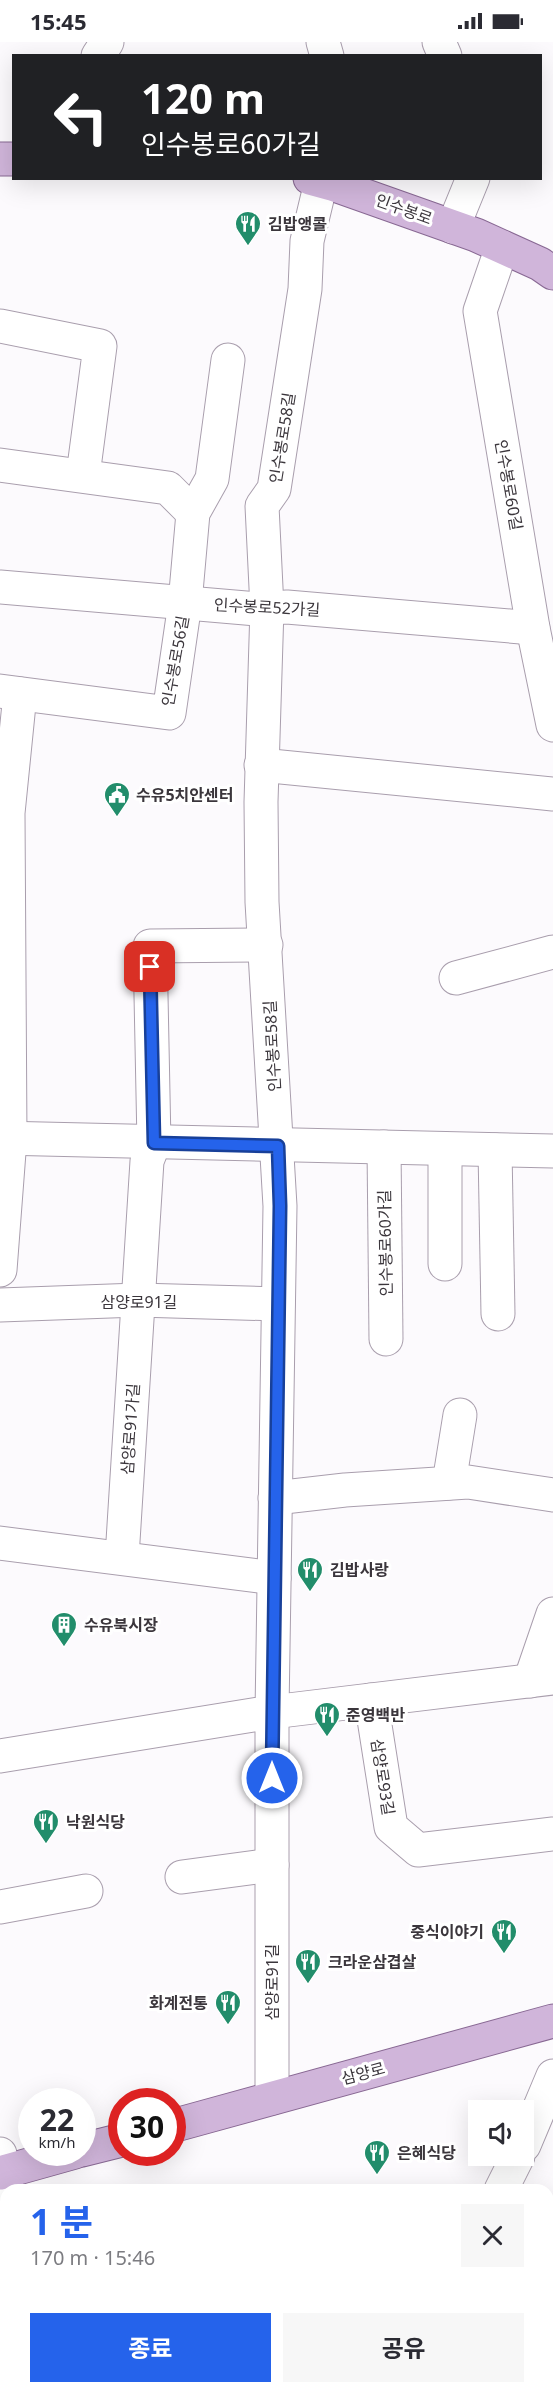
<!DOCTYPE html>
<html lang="ko">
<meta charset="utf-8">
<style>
:root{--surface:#fff;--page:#f7f7f7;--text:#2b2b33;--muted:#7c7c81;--accent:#2563eb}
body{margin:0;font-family:"Noto Sans","Noto Sans KR",sans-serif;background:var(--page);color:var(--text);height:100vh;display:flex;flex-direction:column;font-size:22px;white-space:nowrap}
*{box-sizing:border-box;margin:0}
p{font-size:20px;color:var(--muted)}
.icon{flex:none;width:33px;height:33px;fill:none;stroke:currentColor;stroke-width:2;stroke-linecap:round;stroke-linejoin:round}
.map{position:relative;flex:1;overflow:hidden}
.sheet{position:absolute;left:0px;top:2142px;width:554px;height:210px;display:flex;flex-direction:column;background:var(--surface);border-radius:18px 18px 0 0;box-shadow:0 6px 24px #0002}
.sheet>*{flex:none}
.top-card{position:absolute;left:12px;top:12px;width:530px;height:126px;border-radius:0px;box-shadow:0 6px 24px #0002;background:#202124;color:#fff;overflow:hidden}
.tools{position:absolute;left:468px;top:2058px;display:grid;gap:12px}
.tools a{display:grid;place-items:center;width:66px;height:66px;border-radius:0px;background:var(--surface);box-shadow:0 6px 24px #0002;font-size:30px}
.speed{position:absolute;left:18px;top:2046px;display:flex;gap:12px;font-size:30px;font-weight:700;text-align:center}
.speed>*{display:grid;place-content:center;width:78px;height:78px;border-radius:50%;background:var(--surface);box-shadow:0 6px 24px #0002;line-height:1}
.speed small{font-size:15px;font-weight:400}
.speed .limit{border:9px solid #d22;background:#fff;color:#111}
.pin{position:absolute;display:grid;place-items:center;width:51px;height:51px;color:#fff;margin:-26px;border-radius:12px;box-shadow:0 3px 9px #0006}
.me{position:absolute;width:66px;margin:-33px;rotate:0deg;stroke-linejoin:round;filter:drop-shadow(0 0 4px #0008)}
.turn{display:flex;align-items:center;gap:21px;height:126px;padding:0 30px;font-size:27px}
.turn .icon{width:78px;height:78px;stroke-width:2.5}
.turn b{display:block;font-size:42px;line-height:51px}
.round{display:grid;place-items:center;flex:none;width:63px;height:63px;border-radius:0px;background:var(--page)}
.summary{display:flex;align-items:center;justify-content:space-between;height:102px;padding:0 30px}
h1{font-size:36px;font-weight:700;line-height:45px;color:var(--accent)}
.cta{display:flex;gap:12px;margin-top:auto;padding:12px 30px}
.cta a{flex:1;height:69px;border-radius:0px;background:var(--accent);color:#fff;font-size:24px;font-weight:700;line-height:69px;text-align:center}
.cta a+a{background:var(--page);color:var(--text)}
.status{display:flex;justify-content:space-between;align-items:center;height:42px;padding:0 30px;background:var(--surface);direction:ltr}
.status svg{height:16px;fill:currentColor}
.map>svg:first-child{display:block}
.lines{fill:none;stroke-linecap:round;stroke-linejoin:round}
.minor-casing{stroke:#a99ead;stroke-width:35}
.major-casing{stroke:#886893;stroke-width:35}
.minor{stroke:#fff;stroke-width:33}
.major{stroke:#d0b5da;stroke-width:33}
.route-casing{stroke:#184099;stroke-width:15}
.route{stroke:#2563eb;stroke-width:10}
.labels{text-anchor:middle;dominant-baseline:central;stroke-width:6;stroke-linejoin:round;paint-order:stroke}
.street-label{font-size:16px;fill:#3b363c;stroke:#fff}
.poi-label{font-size:16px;font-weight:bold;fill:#3b363c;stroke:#fff;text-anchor:start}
</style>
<div class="status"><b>15:45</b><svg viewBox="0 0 49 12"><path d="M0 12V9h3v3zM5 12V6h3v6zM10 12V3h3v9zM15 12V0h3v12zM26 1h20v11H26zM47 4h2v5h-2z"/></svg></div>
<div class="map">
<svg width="553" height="2352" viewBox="0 0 553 2352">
<rect width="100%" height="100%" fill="#fcfafd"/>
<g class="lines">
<defs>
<g id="minor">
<path d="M323 0 327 14"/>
<path d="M439 0 445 14"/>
<path d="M98 14 107 0"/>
<path d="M453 185 473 136"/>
<path d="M502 205 480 269 533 586 553 683"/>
<path d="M0 284 100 304 83 433"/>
<path d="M0 423 168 446 193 471"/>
<path d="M0 545 257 567 287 565 533 586"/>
<path d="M0 649 169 671 185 561 193 471 212 437 228 318"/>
<path d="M261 723 553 752"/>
<path d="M456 936 553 910"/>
<path d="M0 1096 553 1109"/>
<path d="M384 1105 386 1297"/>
<path d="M445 1107V1222"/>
<path d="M495 1108 498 1272"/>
<path d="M0 1228 10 1097 8 771 20 652"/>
<path d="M0 1263 138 1258 278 1262"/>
<path d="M449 1441 460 1373"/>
<path d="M275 1456 345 1448 468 1440 553 1453"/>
<path d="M0 1501 274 1536"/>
<path d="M122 1515 147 1119 154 1101 150 904 266 903"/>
<path d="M530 1639 553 1572"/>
<path d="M371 1658 391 1785 418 1808 553 1792"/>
<path d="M0 1714 272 1670 553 1636"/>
<path d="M182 1835 272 1823"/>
<path d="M0 1865 86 1849"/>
<path d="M272 2056V1670L280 1164 262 860 261 760 267 566 262 464 274 447 305 247 307 199 322 136"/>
<path d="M524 2103 553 2034"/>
<path d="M0 2112 7 2148"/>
<path d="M501 2148 518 2114"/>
<path d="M553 2260 550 2286H553"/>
<path d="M42 2346 43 2352"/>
<path d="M387 2352 390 2346"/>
</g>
<g id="major">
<path d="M0 117H14"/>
<path d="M310 136 332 142 476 193 540 222 553 231"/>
<path d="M172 2084 553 1979"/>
<path d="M82 2108 122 2098"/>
<path d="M0 2131 75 2110"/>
</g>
</defs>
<use href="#minor" class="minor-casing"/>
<use href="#major" class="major-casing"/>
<use href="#minor" class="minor"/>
<use href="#major" class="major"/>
</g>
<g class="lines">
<defs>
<path id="route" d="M150 925 154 1101 278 1104 280 1164 272 1736"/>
</defs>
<use href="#route" class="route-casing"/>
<use href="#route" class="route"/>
</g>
<defs>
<symbol id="restaurant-pin" viewBox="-11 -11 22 30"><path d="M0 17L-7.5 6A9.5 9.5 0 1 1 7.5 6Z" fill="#228d6b" stroke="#fff"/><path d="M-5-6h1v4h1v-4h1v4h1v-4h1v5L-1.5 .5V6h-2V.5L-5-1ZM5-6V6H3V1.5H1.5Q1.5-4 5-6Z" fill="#fff"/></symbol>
<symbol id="civic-pin" viewBox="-11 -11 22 30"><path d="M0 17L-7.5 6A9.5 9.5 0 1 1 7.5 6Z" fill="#228d6b" stroke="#fff"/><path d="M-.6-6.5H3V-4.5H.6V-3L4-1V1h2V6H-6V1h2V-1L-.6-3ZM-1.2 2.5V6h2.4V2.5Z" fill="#fff"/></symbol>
<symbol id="building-pin" viewBox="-11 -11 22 30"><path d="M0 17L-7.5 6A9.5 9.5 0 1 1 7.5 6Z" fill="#228d6b" stroke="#fff"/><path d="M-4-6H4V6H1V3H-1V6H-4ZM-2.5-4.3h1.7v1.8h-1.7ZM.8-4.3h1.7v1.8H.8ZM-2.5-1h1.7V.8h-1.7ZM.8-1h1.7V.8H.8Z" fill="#fff"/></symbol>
</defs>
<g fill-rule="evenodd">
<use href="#restaurant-pin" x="233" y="167" width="30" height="40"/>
<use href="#civic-pin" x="102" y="738" width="30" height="40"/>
<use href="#restaurant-pin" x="295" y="1513" width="30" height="40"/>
<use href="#building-pin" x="49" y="1568" width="30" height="40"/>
<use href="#restaurant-pin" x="312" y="1658" width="30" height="40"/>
<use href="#restaurant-pin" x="31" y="1765" width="30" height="40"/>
<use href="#restaurant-pin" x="489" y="1875" width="30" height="40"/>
<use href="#restaurant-pin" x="293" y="1905" width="30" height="40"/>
<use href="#restaurant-pin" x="213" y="1946" width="30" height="40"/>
<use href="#restaurant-pin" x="362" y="2096" width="30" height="40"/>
</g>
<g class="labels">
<g class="street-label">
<text transform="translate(404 167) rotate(20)">인수봉로</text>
<text transform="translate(282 396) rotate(-81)">인수봉로58길</text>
<text transform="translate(509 443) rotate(80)">인수봉로60길</text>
<text transform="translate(267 565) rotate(3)">인수봉로52가길</text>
<text transform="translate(175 619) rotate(-80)">인수봉로56길</text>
<text transform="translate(272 1004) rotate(-93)">인수봉로58길</text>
<text transform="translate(385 1201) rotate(-91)">인수봉로60가길</text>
<text x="139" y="1260">삼양로91길</text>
<text transform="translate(130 1387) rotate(-86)">삼양로91가길</text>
<text transform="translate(383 1735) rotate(81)">삼양로93길</text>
<text transform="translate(272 1940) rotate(-90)">삼양로91길</text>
<text transform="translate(363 2031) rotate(-15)">삼양로</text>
</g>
<g class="poi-label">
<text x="268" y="182">김밥앵콜</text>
<text x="136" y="753">수유5치안센터</text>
<text x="330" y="1528">김밥사랑</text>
<text x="84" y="1583">수유북시장</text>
<text x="346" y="1673">준영백반</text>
<text x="66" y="1780">낙원식당</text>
<text x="484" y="1890" text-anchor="end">중식이야기</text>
<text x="328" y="1920">크라운삼겹살</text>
<text x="208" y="1961" text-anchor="end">화계전통</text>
<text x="397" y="2111">은혜식당</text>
</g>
</g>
</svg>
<div class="tools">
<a><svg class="icon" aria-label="sound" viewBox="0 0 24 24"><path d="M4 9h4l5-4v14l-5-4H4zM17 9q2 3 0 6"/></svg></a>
</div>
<div class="speed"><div>22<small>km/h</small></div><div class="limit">30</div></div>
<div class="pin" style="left:150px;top:925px;background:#d93025"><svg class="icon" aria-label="arrive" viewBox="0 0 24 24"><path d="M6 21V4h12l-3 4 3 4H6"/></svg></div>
<svg class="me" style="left:272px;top:1736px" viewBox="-20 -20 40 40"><circle r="17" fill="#2563eb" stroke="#fff" stroke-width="3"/><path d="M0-11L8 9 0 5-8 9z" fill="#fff"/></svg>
<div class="top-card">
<div class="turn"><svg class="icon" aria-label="left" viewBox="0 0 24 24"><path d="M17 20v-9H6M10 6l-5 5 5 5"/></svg><div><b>120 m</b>인수봉로60가길</div></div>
</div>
<section class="sheet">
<div class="summary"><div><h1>1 분</h1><p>170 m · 15:46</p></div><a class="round"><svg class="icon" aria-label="close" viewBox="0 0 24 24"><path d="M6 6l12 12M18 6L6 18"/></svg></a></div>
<div class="cta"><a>종료</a><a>공유</a></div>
</section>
</div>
